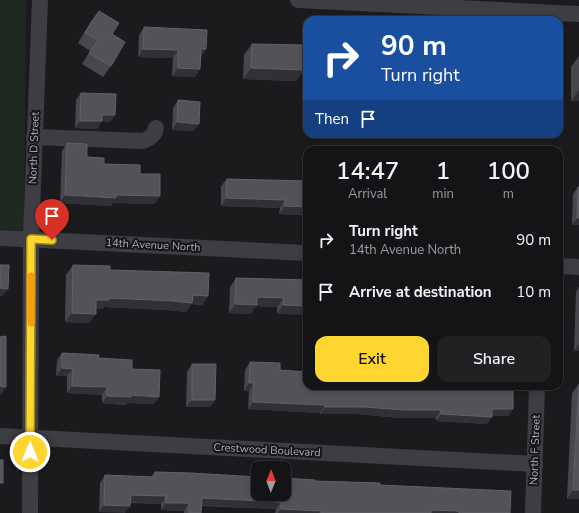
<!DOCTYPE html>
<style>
:root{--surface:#141416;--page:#212123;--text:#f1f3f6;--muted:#9d9ea1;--line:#333335;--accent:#ffd530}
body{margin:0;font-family:"Nunito Sans",sans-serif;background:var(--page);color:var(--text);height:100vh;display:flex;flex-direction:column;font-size:15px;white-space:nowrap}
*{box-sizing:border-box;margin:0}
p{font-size:13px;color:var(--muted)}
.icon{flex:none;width:22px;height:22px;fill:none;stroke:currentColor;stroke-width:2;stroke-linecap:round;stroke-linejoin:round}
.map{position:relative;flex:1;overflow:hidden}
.drawer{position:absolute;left:303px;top:146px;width:260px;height:244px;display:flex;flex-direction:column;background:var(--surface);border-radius:12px;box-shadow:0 2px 6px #0003,0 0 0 1px var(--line)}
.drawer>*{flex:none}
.top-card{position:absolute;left:303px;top:16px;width:260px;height:122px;border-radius:12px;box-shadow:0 2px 6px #0003,0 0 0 1px var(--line);background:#1a4fa0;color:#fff;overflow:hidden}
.needle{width:26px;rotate:1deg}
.buttons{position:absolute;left:251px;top:461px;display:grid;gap:8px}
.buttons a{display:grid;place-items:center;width:40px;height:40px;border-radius:8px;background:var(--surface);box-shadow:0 2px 6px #0003,0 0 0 1px var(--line);font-size:20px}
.pin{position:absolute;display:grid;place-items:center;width:34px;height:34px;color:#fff;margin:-41px -17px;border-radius:50% 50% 50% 0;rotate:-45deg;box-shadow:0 0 4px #0007}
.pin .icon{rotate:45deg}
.me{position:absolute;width:44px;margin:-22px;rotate:0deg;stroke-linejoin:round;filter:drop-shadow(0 0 3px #0008)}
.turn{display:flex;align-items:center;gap:14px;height:84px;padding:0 12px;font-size:18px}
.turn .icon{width:52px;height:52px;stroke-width:2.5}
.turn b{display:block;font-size:28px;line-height:34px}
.then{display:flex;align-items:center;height:38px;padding:0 12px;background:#0003;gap:8px;font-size:15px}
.eta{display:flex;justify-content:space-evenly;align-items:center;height:68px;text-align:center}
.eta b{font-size:24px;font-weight:600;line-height:28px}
.button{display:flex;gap:8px;margin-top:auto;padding:8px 12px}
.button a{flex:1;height:46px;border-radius:12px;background:var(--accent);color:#111;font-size:16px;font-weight:600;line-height:46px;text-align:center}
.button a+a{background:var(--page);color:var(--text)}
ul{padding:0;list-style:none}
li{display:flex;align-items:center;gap:12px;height:52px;padding:0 12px}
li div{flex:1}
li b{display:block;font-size:15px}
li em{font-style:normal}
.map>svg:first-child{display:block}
.green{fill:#1f2922}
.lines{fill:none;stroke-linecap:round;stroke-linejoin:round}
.minor{stroke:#3d3d44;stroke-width:16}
.wall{fill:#48474d}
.shaded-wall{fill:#313035}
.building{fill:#525259;stroke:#606169}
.route-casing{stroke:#a68a1f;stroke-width:10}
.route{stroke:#ffd530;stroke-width:7}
.slow{stroke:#f59e0b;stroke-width:7}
.labels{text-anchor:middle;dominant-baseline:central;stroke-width:4;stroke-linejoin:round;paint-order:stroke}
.street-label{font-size:11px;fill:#acafbd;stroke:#151518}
</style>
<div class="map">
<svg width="579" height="513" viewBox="0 0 579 513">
<rect width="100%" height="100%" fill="#1b1a1d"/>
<path class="green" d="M0 0H26L24 231 0 229Z"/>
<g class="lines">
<g class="minor">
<path d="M298 0 579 14"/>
<path d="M34 137 143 141C150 138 154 136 156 128"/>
<path d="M0 238 307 253"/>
<path d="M559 266 579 267"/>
<path d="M0 436 535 464"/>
<path d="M30 513 31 239 40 0"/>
<path d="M533 513 537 386"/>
</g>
</g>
<g class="wall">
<path d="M99 11 112 34 111 66 103 77 82 64 90 51 78 43 91 21Z"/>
<path d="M144 27 206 49 201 57 200 69 195 77 172 76 173 58 138 57 139 35Z"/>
<path d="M252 44 304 70 296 81 243 79 244 55Z"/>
<path d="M579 56V101H571V67Z"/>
<path d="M81 93 115 115 110 122H101L97 129 75 128 76 100Z"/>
<path d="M178 100 194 131 172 130 173 108Z"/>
<path d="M67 143 87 157 104 164 140 174 155 204 113 203 111 206 60 203 62 151Z"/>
<path d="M227 179 307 181V213L305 215 279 214 280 208 221 206V186Z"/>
<path d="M578 187H579V225H572L573 194Z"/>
<path d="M73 265 110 270 208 296 202 305 191 304 186 312 167 310 104 307 102 309H96V314L89 323 65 322 66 275Z"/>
<path d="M236 278 307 280 277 314V307L256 306 251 314 229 313 230 287Z"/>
<path d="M579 287V351H574L576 292Z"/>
<path d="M62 353 98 358 132 369 154 404 127 403 126 405 102 403V395L67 393V376H56L57 360Z"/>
<path d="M250 362 280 370 513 409 508 416H492L487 424 436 421V418H399L358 414H320V413L248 409 249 391H244L245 370Z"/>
<path d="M192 364 215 400 210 407H186L187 372Z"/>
<path d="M579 371V499H567L572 393 579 384Z"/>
<path d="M155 472 380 485 510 513H275L276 509 202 506 201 513H184V511L161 510V504L131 503 99 512 100 483 105 475 151 477Z"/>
</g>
<g class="shaded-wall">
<path d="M143 49 178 50 173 58 138 57Z"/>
<path d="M201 49H206L201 57 196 56Z"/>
<path d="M178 68 200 69 195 77 172 76Z"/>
<path d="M251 68 304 70 296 81 243 79Z"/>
<path d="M579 90V101H571Z"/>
<path d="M102 115H115L110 122H101L97 129 75 128 80 121Z"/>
<path d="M177 122 199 124 194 131 172 130Z"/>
<path d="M65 195H116L160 196 155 204 113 203 111 206 60 203Z"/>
<path d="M226 198 285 200 280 208 221 206Z"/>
<path d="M285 206 307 207V213L305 215 279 214Z"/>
<path d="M577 218H579V225H572Z"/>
<path d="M0 288 8 289 3 296H0Z"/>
<path d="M193 295 208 296 202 305 191 304 186 312 167 310 104 307 102 309H90L96 300 109 298Z"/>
<path d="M257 297 284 298 277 307 256 306 251 314 229 313 235 304Z"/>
<path d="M283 305 307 306V315L277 314Z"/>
<path d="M72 313 96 314 89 323 65 322Z"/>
<path d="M579 344V351H574Z"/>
<path d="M62 368 73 369 67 376H56Z"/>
<path d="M249 383H254L249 391H244Z"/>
<path d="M0 386 6 387 0 396Z"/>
<path d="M72 386 107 387 102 395 67 393Z"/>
<path d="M131 395 159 397 154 404 127 403 126 405 102 403 107 396Z"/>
<path d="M192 400H215L210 407H186Z"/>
<path d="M253 402 325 405 320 413 248 409Z"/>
<path d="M325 407H364L441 410 436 418H399L358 414H320Z"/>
<path d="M492 409H513L508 416H487Z"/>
<path d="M441 414 492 417 487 424 436 421Z"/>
<path d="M573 490H579V499H567Z"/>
<path d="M131 495 166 496 161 504 126 502Z"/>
<path d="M202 498 281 502 276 509 197 505Z"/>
<path d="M166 503H189L184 511 161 510Z"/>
<path d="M104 505 130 506 125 513 99 512Z"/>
<path d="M281 509 321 511 319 513H278Z"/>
<path d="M431 510 459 511 458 513H429Z"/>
</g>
<g class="building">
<path d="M99 11 119 23 112 34 125 42 111 66 89 53 98 40 85 33Z"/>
<path d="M144 27 207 30 206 49H201L200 69 178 68V50L143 49Z"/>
<path d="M252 44 304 45V70L251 68Z"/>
<path d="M81 93 116 94 115 115H102V121H80Z"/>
<path d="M178 100 200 102 199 124 177 122Z"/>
<path d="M67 143 87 144V157L104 158V164L140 165V174H160V196L116 195V198L65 195Z"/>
<path d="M227 179 307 181V207L285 206V200L226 198Z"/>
<path d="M578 187H579V218H577Z"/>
<path d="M0 265H9L8 289 0 288Z"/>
<path d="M73 265 110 266V270L209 273 208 296 193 295 192 303 173 301 109 298V300H96V314L72 313Z"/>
<path d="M236 278 307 280V306L283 305 284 298 257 297V305L235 304Z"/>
<path d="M6 336V387L0 386V337Z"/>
<path d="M62 353 99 355 98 358 132 360V369L160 370 159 397 131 395V397L107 396V387L72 386 73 369 62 368Z"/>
<path d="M250 362 280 363V370L307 372V386H513V409H492V417L441 414V410H405L364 407H325V405L253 402 254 383H249Z"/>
<path d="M192 364H216L215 400H192Z"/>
<path d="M579 384V490H573Z"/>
<rect x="0" y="460" width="3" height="23"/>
<path d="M155 472 191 473 258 477V494H284V478L315 480V481L380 483V485L511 491 510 513H459V511L431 510V513H321V511L281 509V502L202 498 201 513H189V503H166V496L131 495 130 506 104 505 105 475 154 477Z"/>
</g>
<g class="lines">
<defs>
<path id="route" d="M30 452 31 239 52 240"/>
</defs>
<use href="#route" class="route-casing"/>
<use href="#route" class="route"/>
<path class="slow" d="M31 323V276"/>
</g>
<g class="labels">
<g class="street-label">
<text transform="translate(34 148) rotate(-88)">North D Street</text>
<text transform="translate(153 245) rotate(3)">14th Avenue North</text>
<text transform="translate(267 450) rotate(3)">Crestwood Boulevard</text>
<text transform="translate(535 450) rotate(-88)">North F Street</text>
</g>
</g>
</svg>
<div class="buttons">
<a><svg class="needle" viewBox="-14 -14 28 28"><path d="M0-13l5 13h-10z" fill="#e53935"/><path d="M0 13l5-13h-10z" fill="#9d9ea1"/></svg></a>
</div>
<div class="pin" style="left:52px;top:240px;background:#d93025"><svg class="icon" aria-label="arrive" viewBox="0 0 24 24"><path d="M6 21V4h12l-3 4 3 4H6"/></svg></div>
<svg class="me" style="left:30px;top:452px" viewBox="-20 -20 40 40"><circle r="17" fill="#ffd530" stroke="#fff" stroke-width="3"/><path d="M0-11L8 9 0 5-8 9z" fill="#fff"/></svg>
<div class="top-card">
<div class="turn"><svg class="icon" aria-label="right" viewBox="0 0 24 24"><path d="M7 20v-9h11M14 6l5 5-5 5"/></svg><div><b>90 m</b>Turn right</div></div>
<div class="then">Then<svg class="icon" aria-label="arrive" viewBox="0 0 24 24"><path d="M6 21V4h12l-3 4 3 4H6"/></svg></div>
</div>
<section class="drawer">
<div class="eta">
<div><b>14:47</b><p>Arrival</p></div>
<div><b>1</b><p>min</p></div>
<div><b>100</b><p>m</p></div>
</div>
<ul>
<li><svg class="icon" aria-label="right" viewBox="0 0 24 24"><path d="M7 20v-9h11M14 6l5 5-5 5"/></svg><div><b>Turn right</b><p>14th Avenue North</p></div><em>90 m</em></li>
<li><svg class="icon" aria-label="arrive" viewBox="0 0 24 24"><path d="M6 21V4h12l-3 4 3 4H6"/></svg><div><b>Arrive at destination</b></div><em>10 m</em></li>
</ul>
<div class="button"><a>Exit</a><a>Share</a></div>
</section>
</div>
